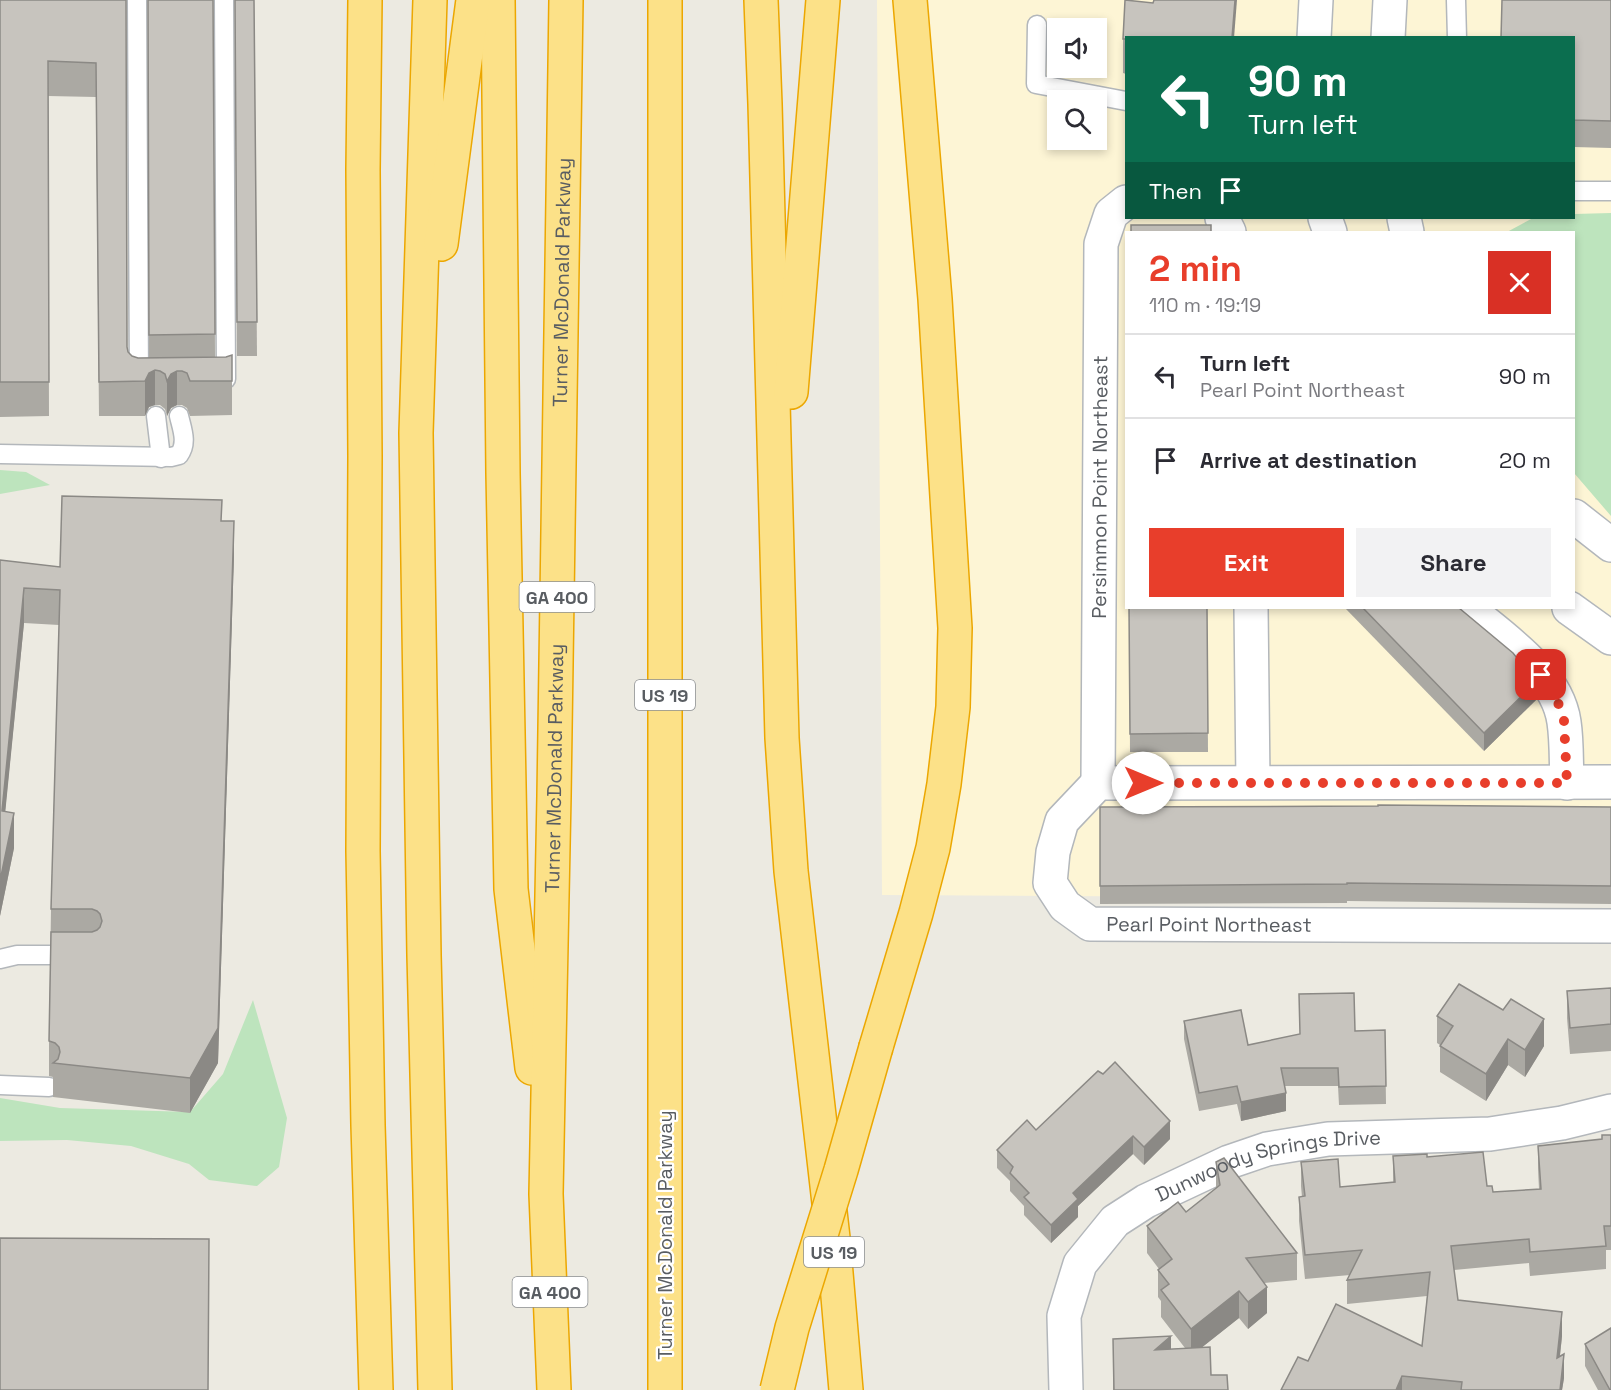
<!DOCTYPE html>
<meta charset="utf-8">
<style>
:root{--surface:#fff;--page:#f2f2f3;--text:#2b2b33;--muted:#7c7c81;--line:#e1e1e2;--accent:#e83e2b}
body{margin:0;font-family:"Space Grotesk",sans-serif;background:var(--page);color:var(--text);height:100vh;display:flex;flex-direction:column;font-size:22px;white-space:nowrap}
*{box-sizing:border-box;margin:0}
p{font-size:20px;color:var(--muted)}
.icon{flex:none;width:33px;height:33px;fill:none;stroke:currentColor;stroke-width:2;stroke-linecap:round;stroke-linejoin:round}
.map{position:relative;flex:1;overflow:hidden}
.sheet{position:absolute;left:1125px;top:231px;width:450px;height:378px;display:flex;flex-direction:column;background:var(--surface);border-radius:0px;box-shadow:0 3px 9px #0003}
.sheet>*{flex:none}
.guide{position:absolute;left:1125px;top:36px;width:450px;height:183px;border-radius:0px;box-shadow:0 3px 9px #0003;background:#0b6e4f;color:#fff;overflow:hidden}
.tools{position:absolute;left:1047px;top:18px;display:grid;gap:12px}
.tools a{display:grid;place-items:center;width:60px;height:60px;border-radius:0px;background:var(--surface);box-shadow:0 3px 9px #0003;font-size:30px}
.pin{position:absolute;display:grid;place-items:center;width:51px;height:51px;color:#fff;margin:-26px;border-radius:12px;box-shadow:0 3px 9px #0006}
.me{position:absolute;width:66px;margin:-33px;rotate:90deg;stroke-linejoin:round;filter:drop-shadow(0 0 4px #0008)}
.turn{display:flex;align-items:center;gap:21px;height:126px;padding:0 24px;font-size:27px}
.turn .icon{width:78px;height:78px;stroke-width:2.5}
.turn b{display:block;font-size:42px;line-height:51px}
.then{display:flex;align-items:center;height:57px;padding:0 24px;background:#0003;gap:12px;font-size:22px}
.round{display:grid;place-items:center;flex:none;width:63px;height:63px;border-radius:0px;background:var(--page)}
.overview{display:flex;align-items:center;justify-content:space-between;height:102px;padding:0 24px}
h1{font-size:36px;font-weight:700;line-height:45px;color:var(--accent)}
.button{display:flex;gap:12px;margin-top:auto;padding:12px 24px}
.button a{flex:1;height:69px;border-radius:0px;background:var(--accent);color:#fff;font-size:24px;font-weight:700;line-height:69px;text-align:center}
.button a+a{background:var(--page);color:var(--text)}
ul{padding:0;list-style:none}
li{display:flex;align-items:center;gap:18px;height:84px;padding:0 24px;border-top:2px solid var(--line)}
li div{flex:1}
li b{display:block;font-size:22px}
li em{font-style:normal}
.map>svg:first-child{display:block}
.commercial{fill:#fdf5d5;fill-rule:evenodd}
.green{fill:#bde4bd}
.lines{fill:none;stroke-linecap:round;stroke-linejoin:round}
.service-casing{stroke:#b3b7bb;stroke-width:21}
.minor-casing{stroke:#b3b7bb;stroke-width:36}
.tertiary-casing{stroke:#b3b7bb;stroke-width:36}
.motorway-casing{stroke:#eca701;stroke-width:36}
.service{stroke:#fff;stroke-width:18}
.minor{stroke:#fff;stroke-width:33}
.tertiary{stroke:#fff;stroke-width:33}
.motorway{stroke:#fce188;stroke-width:33}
.motorway-bridge-casing{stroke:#eca701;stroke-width:36;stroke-linecap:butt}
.motorway-bridge{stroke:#fce188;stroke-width:33}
.wall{fill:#aba9a3}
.shaded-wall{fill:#8b8985}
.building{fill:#c7c4be;stroke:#8b8985;stroke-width:1.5}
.route{stroke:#e83e2b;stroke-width:10;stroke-dasharray:0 18}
.labels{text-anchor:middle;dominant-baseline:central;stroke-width:4.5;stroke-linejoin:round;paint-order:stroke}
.shield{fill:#fff;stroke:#8b8e91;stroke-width:1.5}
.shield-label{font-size:18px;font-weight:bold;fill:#595d62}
.street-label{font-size:20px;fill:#595d62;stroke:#fff}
</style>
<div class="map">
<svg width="1611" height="1390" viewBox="0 0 1611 1390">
<rect width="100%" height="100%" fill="#eceae1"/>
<path class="commercial" d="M877 0H1611V899L882 895ZM1058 28H1096V68H1058ZM1126 38H1574V218H1126ZM1058 100H1096V140H1058ZM1126 232H1574V608H1126Z"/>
<g class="green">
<path d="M1611 213V516L1574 473V232H1507L1533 218H1574V214Z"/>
<path d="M0 470 26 472 50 485 0 494Z"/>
<path d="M253 1000 287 1118 279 1167 257 1186 209 1180 189 1164 131 1146 67 1140 0 1141V1098L60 1108 190 1112 223 1074Z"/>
</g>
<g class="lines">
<defs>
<g id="service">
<path d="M137 0 139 381"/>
<path d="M224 0 226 379"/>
<path d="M1456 0 1457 38"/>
<path d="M1037 25 1036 84 1126 101"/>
<path d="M1574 191H1611"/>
<path d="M156 416 161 458"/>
<path d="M0 454 171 457 179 455C188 443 182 429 179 416"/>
<path d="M0 959 17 955H73"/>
<path d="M0 1085 49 1087"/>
</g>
<g id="minor">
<path d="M1222 218 1229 232"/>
<path d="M1251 608 1253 782"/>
<path d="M1467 608C1503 638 1557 673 1564 722 1567 742 1566 763 1567 783"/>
<path id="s1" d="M1611 782 1098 783 1062 821 1053 852 1050 883 1065 906 1090 924 1611 926"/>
<path id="s2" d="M1098 783 1101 244 1111 214 1126 202"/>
<path id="s3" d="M1066 1390 1064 1316 1080 1264 1115 1221 1146 1201 1229 1162 1267 1149 1328 1139 1490 1134 1562 1123 1611 1111"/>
</g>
<g id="tertiary">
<path d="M1314 38 1316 0"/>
<path d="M1388 38 1390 0"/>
<path d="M1325 218 1330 232"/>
<path d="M1404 218 1407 232"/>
<path d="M1574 516 1611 545"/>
<path d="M1569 608 1611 638"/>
</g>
<g id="motorway">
<path d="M365 0 363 170 365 456 363 851 368 1125 376 1390"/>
<path d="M430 0 416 433 424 955 435 1390"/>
<path d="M498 0 503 473 511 889 532 1068"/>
<path d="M665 0V1390"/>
<path d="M761 0 765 104 782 738 791 871 833 1238 846 1390"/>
<path d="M441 244 473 0"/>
<path d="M791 392 823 0"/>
<path d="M876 1047 916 913 933 848 944 784 953 707 955 628 935 299 910 0"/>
<path id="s4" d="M554 1390 546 1194 554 796 566 0"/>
</g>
</defs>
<use href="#service" class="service-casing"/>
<use href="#minor" class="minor-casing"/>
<use href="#tertiary" class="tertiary-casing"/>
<use href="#motorway" class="motorway-casing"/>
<use href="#service" class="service"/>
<use href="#minor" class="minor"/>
<use href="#tertiary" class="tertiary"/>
<use href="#motorway" class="motorway"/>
<defs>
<path id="motorway-bridge" d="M777 1390 792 1328 841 1170 876 1047"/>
</defs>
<use href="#motorway-bridge" class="motorway-bridge-casing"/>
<use href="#motorway-bridge" class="motorway-bridge"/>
</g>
<g class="wall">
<path d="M0 0H126L127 347 128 352 132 356 138 358H149L148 0H213L215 357H226L232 355V415L190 416 187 408 182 405H177L171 408 167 416 165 409 160 405H155L149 407 145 416H99L96 97 48 96 49 416 0 417Z"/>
<path d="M235 0H254L257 356H237Z"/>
<path d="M1237 0 1126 38V74L1123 73V39L1153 3Z"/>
<path d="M1611 0V148L1574 147V38Z"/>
<path d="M222 521 234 555 218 1063 190 1113 53 1097V1077L49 1076V1041L51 909 59 625 24 623 5 811 14 848 0 916V560L60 567Z"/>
<path d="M1129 608H1207L1208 752H1130Z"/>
<path d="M1345 608H1459L1536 700 1484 751Z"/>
<path d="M1100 807H1611V904L1347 901V903L1100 904Z"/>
<path d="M1611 988V1051L1570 1054 1567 1018V991Z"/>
<path d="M1437 1016 1544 1046 1525 1077 1508 1065 1486 1101 1440 1072V1045L1437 1043Z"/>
<path d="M1184 1021 1248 1045 1355 1031 1385 1030 1386 1104 1339 1105 1338 1086H1285L1286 1111 1241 1121 1237 1104 1199 1111 1184 1039Z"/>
<path d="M1036 1130 1170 1139 1144 1165 1133 1154 1078 1206V1217L1051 1243 1024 1215V1206L1010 1191V1181L997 1168V1150Z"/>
<path d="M1611 1135V1250H1606V1269L1530 1276 1529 1263 1454 1270 1458 1300 1562 1336 1560 1356 1564 1378 1562 1390H1281L1308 1361 1422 1346 1427 1296 1347 1304V1280L1350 1275 1305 1279 1299 1221V1197H1302L1301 1186V1162L1340 1187 1393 1183V1156L1427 1157 1487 1186 1493 1192 1539 1189 1538 1169V1146L1602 1139Z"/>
<path d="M1216 1162 1297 1253V1280L1264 1283 1267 1313 1248 1329 1239 1318 1201 1348 1211 1375 1228 1390H1113V1339L1171 1349 1185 1348 1161 1317V1301L1158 1297V1270L1159 1269 1147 1253V1226L1186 1212 1216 1189Z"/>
<path d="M1585 1344 1611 1390H1598L1585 1366Z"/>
</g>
<g class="shaded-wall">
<path d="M1235 0H1237L1234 38H1232Z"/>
<path d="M155 370V405L149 407 145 416V381L149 373Z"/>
<path d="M177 371V405L171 408 167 416V381L171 374Z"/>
<path d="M234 521V555L218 1063 190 1113V1078Z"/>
<path d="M24 588V623L2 845V811Z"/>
<path d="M1536 682V700L1484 751V733Z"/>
<path d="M14 813V848L0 916V881Z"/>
<path d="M1544 1019V1046L1525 1077V1050Z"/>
<path d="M1508 1039V1065L1486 1101V1074Z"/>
<path d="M1286 1093V1111L1241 1121V1102Z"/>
<path d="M1170 1121V1139L1144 1165V1147Z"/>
<path d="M1133 1136V1154L1078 1206V1217L1051 1243V1225L1073 1193Z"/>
<path d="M1267 1287V1313L1248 1329V1302Z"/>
<path d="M1239 1291V1318L1191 1356V1329Z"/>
<path d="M1562 1312V1336L1557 1381V1358Z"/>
<path d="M1171 1336V1371L1155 1350Z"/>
<path d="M1564 1354V1378L1562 1390H1560Z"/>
<path d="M1402 1376V1390H1396Z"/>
</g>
<g class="building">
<path d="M0 0H126L127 347 128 352 132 356 138 358 226 357 232 355V381H190L187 373 182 371H177L171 374 167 381 165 374 160 371 155 370 149 373 145 381 99 382 96 63 48 61 49 382H0Z"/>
<path d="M148 0H213L215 334 149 335Z"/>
<path d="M235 0H254L257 322H237Z"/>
<path d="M1125 0 1153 3 1154 0H1235L1232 38H1126V39H1123Z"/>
<path d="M1502 0H1611V121L1574 120V38H1501Z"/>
<rect x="1131" y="225" width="80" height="7"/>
<path d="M62 496 222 500 221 521H234L218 1028 190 1078 53 1063 58 1059 60 1052 59 1047 55 1043 49 1041 51 932H92L97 930 100 927 102 921 100 914 97 911 92 909H51L60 590 24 588 2 811 14 813 0 881V560L60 567Z"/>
<path d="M1129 608H1207L1208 733 1130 734Z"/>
<path d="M1363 608H1459L1513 653 1536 682 1484 733Z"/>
<path d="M1378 805 1611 807V886L1347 883V884L1100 886V807L1378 806Z"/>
<path d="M1459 984 1503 1010 1511 999 1544 1019 1525 1050 1508 1039 1486 1074 1440 1046 1453 1026 1437 1016Z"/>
<path d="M1611 988V1024L1570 1028 1567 991Z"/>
<path d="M1354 993 1355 1031 1385 1030 1386 1086 1339 1087 1338 1068H1281L1286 1093 1241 1102 1237 1086 1199 1093 1184 1021 1241 1010 1248 1045 1300 1034 1299 994Z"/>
<path d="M1115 1062 1170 1121 1144 1147 1133 1136 1073 1193 1078 1199 1051 1225 1024 1197 1029 1193 1010 1173 1013 1167 997 1150 1027 1120 1036 1130 1098 1071 1103 1074Z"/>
<path d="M1602 1135H1611V1226H1604L1606 1246 1530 1252 1529 1239 1451 1246 1458 1300 1562 1312 1557 1358 1564 1354 1560 1390H1461L1462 1382 1402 1376 1396 1390H1281L1298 1357 1308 1361 1336 1304 1422 1346 1430 1272 1347 1280 1362 1250 1305 1255 1299 1197 1305 1196 1301 1162 1338 1159 1340 1187 1395 1182 1393 1156 1427 1154V1157L1483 1152 1487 1186H1492L1493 1192 1541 1189 1538 1146 1602 1139Z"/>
<path d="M1224 1158 1297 1253 1246 1258 1267 1287 1248 1302 1239 1291 1191 1329 1161 1290 1169 1284 1158 1270 1172 1259 1147 1226 1178 1202 1186 1212 1220 1185 1216 1162Z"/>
<path d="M0 1238 209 1239 208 1390H0Z"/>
<path d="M1611 1328V1390H1610L1585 1344Z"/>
<path d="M1171 1336 1155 1350 1210 1347 1211 1375H1227L1228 1390H1114L1113 1339Z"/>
</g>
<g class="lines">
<path class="route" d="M1143 783H1567L1564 721 1554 690 1541 675"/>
</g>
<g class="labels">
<g class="shield">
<rect x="519.5" y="582" width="75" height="30" rx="4.5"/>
<rect x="635" y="680" width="60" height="30" rx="4.5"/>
<rect x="804" y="1237" width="60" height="30" rx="4.5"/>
<rect x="512.5" y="1277" width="75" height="30" rx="4.5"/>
</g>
<g class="shield-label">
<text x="557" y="597">GA 400</text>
<text x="665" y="695">US 19</text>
<text x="834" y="1252">US 19</text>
<text x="550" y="1292">GA 400</text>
</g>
<g class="street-label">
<text stroke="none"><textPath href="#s4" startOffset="1108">Turner McDonald Parkway</textPath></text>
<text stroke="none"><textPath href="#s2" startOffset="296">Persimmon Point Northeast</textPath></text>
<text stroke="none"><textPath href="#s4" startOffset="622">Turner McDonald Parkway</textPath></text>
<text stroke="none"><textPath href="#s1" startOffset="806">Pearl Point Northeast</textPath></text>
<text stroke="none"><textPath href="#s3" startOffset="350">Dunwoody Springs Drive</textPath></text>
<text transform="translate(665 1235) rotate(-90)">Turner McDonald Parkway</text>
</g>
</g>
</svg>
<div class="tools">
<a><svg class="icon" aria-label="sound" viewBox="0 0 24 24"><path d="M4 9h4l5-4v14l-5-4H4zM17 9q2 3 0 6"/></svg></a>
<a><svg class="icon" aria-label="search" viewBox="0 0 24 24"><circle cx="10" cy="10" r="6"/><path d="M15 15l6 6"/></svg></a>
</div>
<div class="pin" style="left:1541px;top:675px;background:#d93025"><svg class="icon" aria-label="arrive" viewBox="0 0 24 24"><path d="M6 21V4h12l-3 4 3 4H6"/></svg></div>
<svg class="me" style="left:1143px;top:783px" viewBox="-20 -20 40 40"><circle r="19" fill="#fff"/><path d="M0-13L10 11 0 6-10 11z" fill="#e83e2b"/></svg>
<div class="guide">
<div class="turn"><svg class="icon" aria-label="left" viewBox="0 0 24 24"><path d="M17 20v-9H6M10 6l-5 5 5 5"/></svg><div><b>90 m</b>Turn left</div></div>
<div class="then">Then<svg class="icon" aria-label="arrive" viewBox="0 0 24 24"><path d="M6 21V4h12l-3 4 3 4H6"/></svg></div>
</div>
<section class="sheet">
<div class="overview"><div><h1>2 min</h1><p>110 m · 19:19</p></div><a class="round" style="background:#d93025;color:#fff"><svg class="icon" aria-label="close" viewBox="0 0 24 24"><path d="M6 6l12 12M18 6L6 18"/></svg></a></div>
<ul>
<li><svg class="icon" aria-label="left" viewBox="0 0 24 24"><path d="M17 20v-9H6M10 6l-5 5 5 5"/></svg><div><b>Turn left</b><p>Pearl Point Northeast</p></div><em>90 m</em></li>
<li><svg class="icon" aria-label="arrive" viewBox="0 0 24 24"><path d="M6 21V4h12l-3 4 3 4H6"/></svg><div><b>Arrive at destination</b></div><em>20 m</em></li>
</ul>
<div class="button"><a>Exit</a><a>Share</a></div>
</section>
</div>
